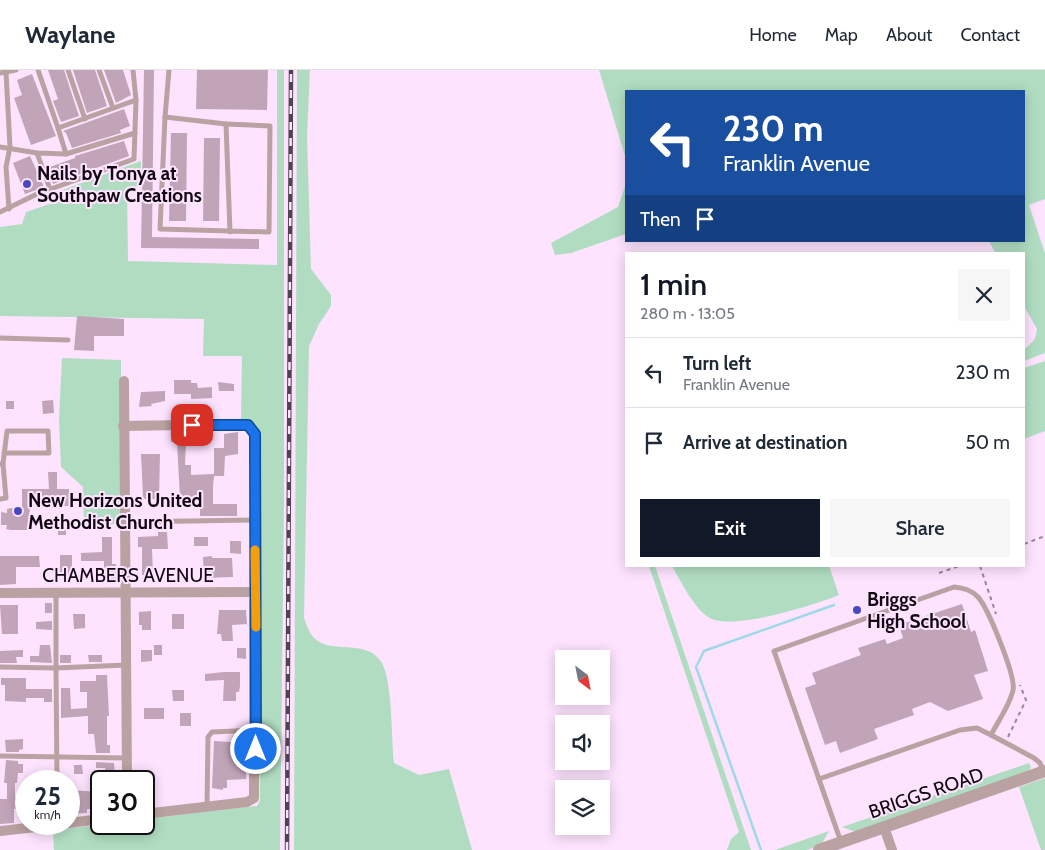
<!DOCTYPE html>
<meta charset="utf-8">
<style>
:root{--surface:#fff;--page:#f6f6f7;--text:#1f2937;--muted:#747a83;--line:#e0e1e3;--accent:#111827}
body{margin:0;font-family:Cabin,sans-serif;background:var(--page);color:var(--text);height:100vh;display:flex;flex-direction:column;font-size:19px;white-space:nowrap}
*{box-sizing:border-box;margin:0}
p{font-size:16px;color:var(--muted)}
.icon{flex:none;width:28px;height:28px;fill:none;stroke:currentColor;stroke-width:2;stroke-linecap:round;stroke-linejoin:round}
.map{position:relative;flex:1;overflow:hidden}
.drawer{position:absolute;left:625px;top:182px;width:400px;height:315px;display:flex;flex-direction:column;background:var(--surface);border-radius:0px;box-shadow:0 2px 12px #0003}
.drawer>*{flex:none}
.hud{position:absolute;left:625px;top:20px;width:400px;height:152px;border-radius:0px;box-shadow:0 2px 12px #0003;background:#1a4fa0;color:#fff;overflow:hidden}
.needle{width:32px;rotate:148deg}
.controls{position:absolute;left:555px;top:580px;display:grid;gap:10px}
.controls a{display:grid;place-items:center;width:55px;height:55px;border-radius:0px;background:var(--surface);box-shadow:0 2px 12px #0003;font-size:25px}
.speed{position:absolute;left:15px;top:700px;display:flex;gap:10px;font-size:25px;font-weight:700;text-align:center}
.speed>*{display:grid;place-content:center;width:65px;height:65px;border-radius:50%;background:var(--surface);box-shadow:0 2px 12px #0003;line-height:1}
.speed small{font-size:12px;font-weight:400}
.speed .limit{border:2px solid #111;border-radius:8px;background:#fff;color:#111}
.pin{position:absolute;display:grid;place-items:center;width:42px;height:42px;color:#fff;margin:-21px;border-radius:10px;box-shadow:0 2px 8px #0006}
.me{position:absolute;width:55px;margin:-28px;rotate:0deg;stroke-linejoin:round;filter:drop-shadow(0 0 4px #0008)}
.turn{display:flex;align-items:center;gap:18px;height:105px;padding:0 15px;font-size:22px}
.turn .icon{width:65px;height:65px;stroke-width:2.5}
.turn b{display:block;font-size:35px;line-height:42px}
.then{display:flex;align-items:center;height:48px;padding:0 15px;background:#0003;gap:10px;font-size:19px}
.round{display:grid;place-items:center;flex:none;width:52px;height:52px;border-radius:0px;background:var(--page)}
.overview{display:flex;align-items:center;justify-content:space-between;height:85px;padding:0 15px}
h1{font-size:30px;font-weight:600;line-height:38px;color:var(--accent)}
.action{display:flex;gap:10px;margin-top:auto;padding:10px 15px}
.action a{flex:1;height:58px;border-radius:0px;background:var(--accent);color:#fff;font-size:20px;font-weight:600;line-height:58px;text-align:center}
.action a+a{background:var(--page);color:var(--text)}
ul{padding:0;list-style:none}
li{display:flex;align-items:center;gap:15px;height:70px;padding:0 15px;border-top:1px solid var(--line)}
li div{flex:1}
li b{display:block;font-size:19px}
li em{font-style:normal}
header{display:flex;align-items:center;gap:30px;box-sizing:border-box;height:70px;padding:0 25px;background:var(--surface);border-bottom:1px solid var(--line)}
header strong{font-size:24px}
nav{display:flex;gap:28px;margin-inline-start:auto;font-size:18px}
.map>svg:first-child{display:block}
.green{fill:#b0ddc1}
.lines{fill:none;stroke-linecap:round;stroke-linejoin:round}
.stream{stroke:#9ed8e9;stroke-width:2.5}
.building{fill:#c2a4b9}
.path{stroke:#988598;stroke-width:2;stroke-dasharray:4 4;stroke-linecap:butt}
.service{stroke:#bba2a2;stroke-width:5}
.minor{stroke:#bba2a2;stroke-width:10}
.tertiary{stroke:#bba2a2;stroke-width:12}
.rail-casing{stroke:#504351;stroke-width:4.5}
.rail{stroke:#fde3fe;stroke-width:2.5;stroke-dasharray:8;stroke-linecap:butt}
.route-casing{stroke:#114b97;stroke-width:12}
.route{stroke:#1a73e8;stroke-width:9}
.slow{stroke:#f59e0b;stroke-width:9}
.poi-dot{fill:#484bc0;stroke:#fde3fe;stroke-width:2}
.labels{text-anchor:middle;dominant-baseline:central;stroke-width:4;stroke-linejoin:round;paint-order:stroke}
.poi-label{font-size:19px;font-weight:bold;fill:#110811;stroke:#fde3fe;text-anchor:start}
.street-label{font-size:19px;fill:#110811;stroke:#fde3fe}
</style>
<header>
<strong>Waylane</strong>
<nav><a>Home</a><a>Map</a><a>About</a><a>Contact</a></nav>
</header>
<div class="map">
<svg width="1045" height="780" viewBox="0 0 1045 780">
<rect width="100%" height="100%" fill="#fde3fe"/>
<g class="green">
<path d="M277 0H284V435L280 780H54L53 760 108 754H144V749L257 736 260 731 258 369 241 350 242 286H203L204 249 0 246V157L22 154 26 142 58 131 57 122 141 91V116L127 118 128 191 277 195Z"/>
<path d="M297 0H310L307 66 311 199 331 225V236L319 254 309 276 304 548C307 556 310 566 318 571 335 583 368 569 382 593 393 614 391 668 394 693L419 705 449 699 472 780H294Z"/>
<path d="M599 0H1045V129L1029 135 1045 183V283L1024 291V280L1035 269 1037 259 1024 236V184H996L989 171H1024V21H626V89Z"/>
<path d="M626 114V164L571 183 555 185 551 173 618 137Z"/>
<path d="M62 288 121 290V454L84 455 83 417 61 397 59 348Z"/>
<path d="M1045 291V361L1024 369V298Z"/>
<path d="M649 496H655L751 780H727L731 769 739 762Z"/>
<path d="M672 496H829L839 525C815 535 729 562 708 547 694 538 680 510 672 496Z"/>
<path d="M1029 693 1031 698 1025 704 859 763 842 757Z"/>
<path d="M1045 708V780H1041L1019 717Z"/>
<path d="M829 761 821 775 807 780H775Z"/>
</g>
<g class="lines">
<path class="stream" d="M761 780 696 597 704 581 834 535"/>
</g>
<g class="building">
<path d="M48 0H64L79 46 61 52 53 31 58 29Z"/>
<path d="M73 0H95L107 36 87 43Z"/>
<path d="M104 0H123L131 25 116 33Z"/>
<path d="M144 0H154L152 167 259 169V179L141 178Z"/>
<path d="M197 0H268L267 40 196 39Z"/>
<path d="M32 4 56 66 31 75 14 28 22 25 17 10Z"/>
<path d="M124 39 130 56 120 60 121 63 72 78 66 63 63 61Z"/>
<path d="M171 63H187L186 151H169Z"/>
<path d="M204 68H220L219 151H203Z"/>
<path d="M124 71 129 86 53 114 47 98 75 88V86Z"/>
<path d="M30 86 44 117 25 124 13 93Z"/>
<path d="M77 246 124 249V266H94V281L74 280Z"/>
<path d="M174 310H191V313H197L198 318 212 317V328L191 329V324H174Z"/>
<path d="M218 312 234 314V321H219Z"/>
<path d="M165 321V331L151 334 152 336 139 337 141 322Z"/>
<path d="M53 330 54 343 43 344 42 331Z"/>
<rect x="6" y="331" width="8" height="8"/>
<path d="M171 362H202L203 373H186L185 395H191V405L214 404V378H224V364L238 362V384L225 386 224 406H214L213 417V434H237V446H200V429L180 428 177 372H171Z"/>
<path d="M141 384H160L159 429H145L143 427Z"/>
<path d="M48 402H57V419H69V436L33 435 30 438 28 460H11L6 459 7 455H1V442L7 443V439L11 438H22V419H49Z"/>
<rect x="58" y="455" width="8" height="10"/>
<path d="M158 462H167L168 479H152L153 505H142V477H138V467L158 466Z"/>
<path d="M102 467H112V494H116V509L104 510V491H81V483L102 482Z"/>
<rect x="194" y="467" width="14" height="9"/>
<path d="M230 471H241V484L230 483Z"/>
<path d="M60 485H72V506L60 505Z"/>
<path d="M0 486H39L40 497H16V514L0 515Z"/>
<path d="M212 486V488H232L233 507 204 508 203 487Z"/>
<rect x="45" y="533" width="7" height="10"/>
<path d="M962 534 971 562 975 560 988 601 974 605 983 629 948 641 930 632 912 639 914 645 874 659 878 669 840 683 836 671 825 675 805 618 816 614 812 603 861 585 858 578 885 569 887 574 903 568 899 555Z"/>
<path d="M0 535H18V564H2Z"/>
<path d="M219 540H246L247 554 232 555 233 571H222L221 564H217Z"/>
<path d="M151 541V560H142V555H139V542Z"/>
<path d="M73 544H85V558L74 559Z"/>
<rect x="172" y="544" width="12" height="15"/>
<path d="M52 551V560L36 559V552Z"/>
<path d="M40 575H50L52 593 30 592V586H39Z"/>
<rect x="154" y="575" width="8" height="10"/>
<path d="M237 578H246V589L237 588Z"/>
<path d="M23 580V587H16L17 593H0V581Z"/>
<path d="M141 580H152V591L141 592Z"/>
<rect x="60" y="585" width="11" height="8"/>
<path d="M88 585H102V592H89Z"/>
<path d="M224 602H240V616L239 622H236V631H223L224 610 205 611V604Z"/>
<path d="M96 605H107L109 646H107V675H110V683H96L94 664H88V646L61 648V618H70L71 639 87 638V622H80V611H96Z"/>
<path d="M1 608H26V619H52V632H44V628H26V632L5 631V615H1Z"/>
<path d="M172 620H184V631H173Z"/>
<rect x="144" y="638" width="20" height="11"/>
<rect x="180" y="643" width="11" height="13"/>
<path d="M23 669V679L19 680V682H6L5 670Z"/>
<path d="M214 671 246 673V709L227 710V718H223V720L212 718Z"/>
<path d="M6 690 18 691V694H23V703H18L17 713H15V727L24 728V739H14V753L0 754V729H7V713H4Z"/>
<path d="M96 692 114 693 115 706 106 707 105 698H96Z"/>
<path d="M74 695H82L83 704H74Z"/>
<path d="M155 717V731H144V718Z"/>
<path d="M69 720 101 722V739H87V743L69 744Z"/>
</g>
<g class="lines">
<g class="path">
<path d="M1024 474 1045 466"/>
<path d="M980 496 996 544"/>
<path d="M939 503 959 496"/>
<path d="M1008 667 1026 630 1020 615"/>
</g>
<g class="service">
<path d="M38 0 58 58 136 30"/>
<path d="M68 0 85 49"/>
<path d="M99 0 113 38"/>
<path d="M169 0 165 47 160 159 269 162 270 56 226 54 230 162"/>
<path d="M6 2 10 77 6 97 9 139"/>
<path d="M0 3 16 0"/>
<path d="M165 47 226 54"/>
<path d="M58 58 66 84"/>
<path d="M0 77 37 83 66 84 135 63"/>
<path d="M37 83 50 119"/>
<path d="M0 142 37 124 134 89 136 30 133 0"/>
<path d="M0 268 68 270"/>
<path d="M0 394H3L7 361H48L49 383H4"/>
<path d="M0 429 6 428 3 394"/>
<path d="M125 452 254 450"/>
<path d="M56 523V598L126 595"/>
<path d="M0 597 56 598 57 711"/>
<path d="M0 686 126 688"/>
<path d="M819 709 960 660 977 658 991 665"/>
<path d="M207 736 208 667 212 662 256 660"/>
<path d="M841 772 774 581 954 517C964 518 971 520 978 527 988 538 1016 606 1013 620 1010 635 998 651 991 665L1034 688 1040 693 1043 701"/>
</g>
<g class="minor">
<path d="M124 311 127 711"/>
<path d="M123 356 243 354 251 358 255 364 254 728 247 732 144 744"/>
<path d="M0 523 255 522"/>
<path d="M69 753 101 749"/>
<path d="M884 757 892 780"/>
<path d="M0 761 64 754"/>
</g>
<path class="tertiary" d="M819 780 1045 701"/>
<defs>
<path id="rail" d="M287 780 291 0"/>
</defs>
<use href="#rail" class="rail-casing"/>
<use href="#rail" class="rail"/>
</g>
<g class="lines">
<defs>
<path id="route" d="M192 355H248L255 364 256 679"/>
</defs>
<use href="#route" class="route-casing"/>
<use href="#route" class="route"/>
<path class="slow" d="M255 480 256 557"/>
</g>
<g class="poi-dot">
<circle cx="27" cy="114" r="5"/>
<circle cx="18" cy="441" r="5"/>
<circle cx="857" cy="540" r="5"/>
</g>
<g class="labels">
<g class="poi-label">
<text x="37" y="103">Nails by Tonya at<tspan x="37" dy="22">Southpaw Creations</tspan></text>
<text x="28" y="430">New Horizons United<tspan x="28" dy="22">Methodist Church</tspan></text>
<text x="867" y="529">Briggs<tspan x="867" dy="22">High School</tspan></text>
</g>
<g class="street-label">
<text x="128" y="505">CHAMBERS AVENUE</text>
<text transform="translate(926 723) rotate(-19)">BRIGGS ROAD</text>
</g>
</g>
</svg>
<div class="controls">
<a><svg class="needle" viewBox="-14 -14 28 28"><path d="M0-13l5 13h-10z" fill="#e53935"/><path d="M0 13l5-13h-10z" fill="#747a83"/></svg></a>
<a><svg class="icon" aria-label="sound" viewBox="0 0 24 24"><path d="M4 9h4l5-4v14l-5-4H4zM17 9q2 3 0 6"/></svg></a>
<a><svg class="icon" aria-label="layers" viewBox="0 0 24 24"><path d="M12 4l9 5-9 5-9-5zM3 14l9 5 9-5"/></svg></a>
</div>
<div class="speed"><div>25<small>km/h</small></div><div class="limit">30</div></div>
<div class="pin" style="left:192px;top:355px;background:#d93025"><svg class="icon" aria-label="arrive" viewBox="0 0 24 24"><path d="M6 21V4h12l-3 4 3 4H6"/></svg></div>
<svg class="me" style="left:256px;top:679px" viewBox="-20 -20 40 40"><circle r="17" fill="#1a73e8" stroke="#fff" stroke-width="3"/><path d="M0-11L8 9 0 5-8 9z" fill="#fff"/></svg>
<div class="hud">
<div class="turn"><svg class="icon" aria-label="left" viewBox="0 0 24 24"><path d="M17 20v-9H6M10 6l-5 5 5 5"/></svg><div><b>230 m</b>Franklin Avenue</div></div>
<div class="then">Then<svg class="icon" aria-label="arrive" viewBox="0 0 24 24"><path d="M6 21V4h12l-3 4 3 4H6"/></svg></div>
</div>
<section class="drawer">
<div class="overview"><div><h1>1 min</h1><p>280 m · 13:05</p></div><a class="round"><svg class="icon" aria-label="close" viewBox="0 0 24 24"><path d="M6 6l12 12M18 6L6 18"/></svg></a></div>
<ul>
<li><svg class="icon" aria-label="left" viewBox="0 0 24 24"><path d="M17 20v-9H6M10 6l-5 5 5 5"/></svg><div><b>Turn left</b><p>Franklin Avenue</p></div><em>230 m</em></li>
<li><svg class="icon" aria-label="arrive" viewBox="0 0 24 24"><path d="M6 21V4h12l-3 4 3 4H6"/></svg><div><b>Arrive at destination</b></div><em>50 m</em></li>
</ul>
<div class="action"><a>Exit</a><a>Share</a></div>
</section>
</div>
